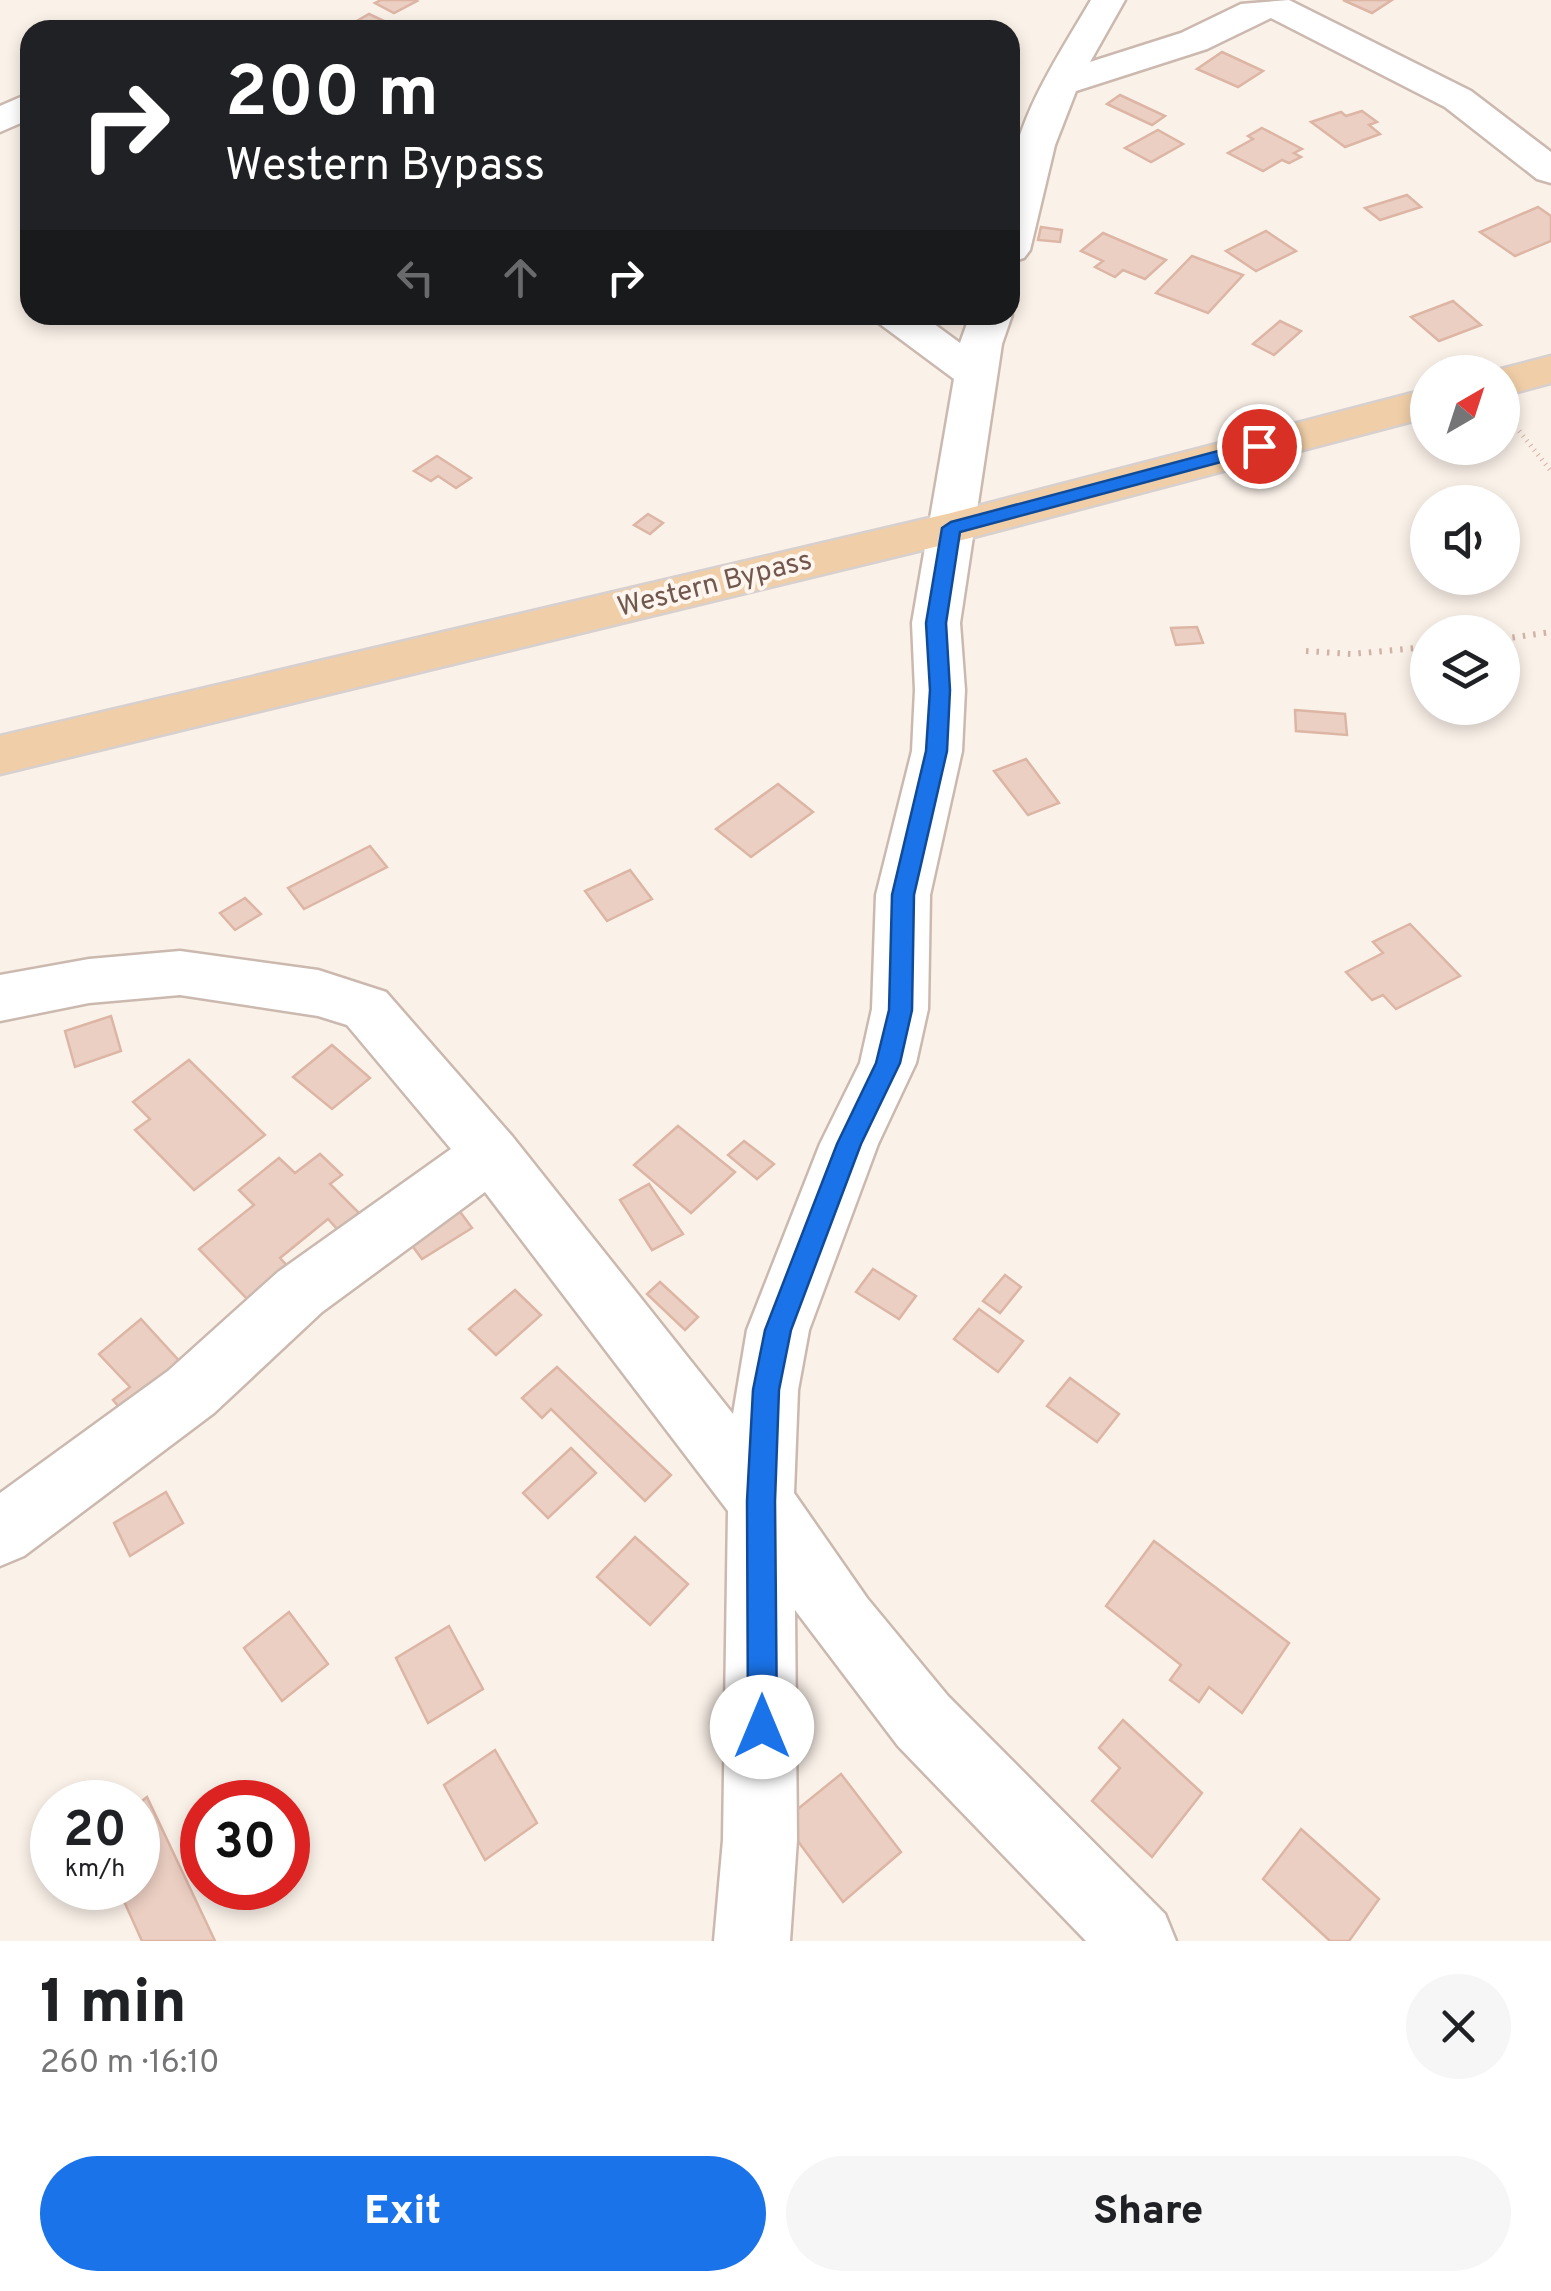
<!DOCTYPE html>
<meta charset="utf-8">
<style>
:root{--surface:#fff;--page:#f6f6f6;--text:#202124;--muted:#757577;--accent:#1a73e8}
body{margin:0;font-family:Overpass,sans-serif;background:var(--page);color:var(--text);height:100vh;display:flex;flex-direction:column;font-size:38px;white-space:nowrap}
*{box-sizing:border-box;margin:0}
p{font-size:32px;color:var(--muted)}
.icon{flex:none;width:55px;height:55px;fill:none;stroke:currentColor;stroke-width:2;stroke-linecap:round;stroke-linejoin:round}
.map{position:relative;height:1941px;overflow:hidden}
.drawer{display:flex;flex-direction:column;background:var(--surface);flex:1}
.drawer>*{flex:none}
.hud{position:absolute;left:20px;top:20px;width:1000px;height:305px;border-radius:30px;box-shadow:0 5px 15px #0003;background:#202124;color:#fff;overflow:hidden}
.needle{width:65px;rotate:39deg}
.tools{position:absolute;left:1410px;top:355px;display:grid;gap:20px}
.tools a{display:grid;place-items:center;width:110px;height:110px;border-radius:50%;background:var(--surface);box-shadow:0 5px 15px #0003;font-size:50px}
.speed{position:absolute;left:30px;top:1780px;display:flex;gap:20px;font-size:50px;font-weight:700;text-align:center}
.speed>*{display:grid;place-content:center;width:130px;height:130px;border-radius:50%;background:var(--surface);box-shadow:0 5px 15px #0003;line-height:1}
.speed small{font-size:25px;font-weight:400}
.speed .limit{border:15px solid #d22;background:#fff;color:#111}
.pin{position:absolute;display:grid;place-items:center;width:85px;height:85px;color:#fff;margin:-42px;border:5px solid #fff;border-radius:50%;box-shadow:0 2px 10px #0007}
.me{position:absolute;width:110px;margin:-55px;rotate:0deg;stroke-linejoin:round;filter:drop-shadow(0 0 8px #0008)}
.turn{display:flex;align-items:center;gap:35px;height:210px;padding:0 40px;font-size:45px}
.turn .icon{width:130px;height:130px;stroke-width:2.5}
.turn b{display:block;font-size:70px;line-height:85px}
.lanes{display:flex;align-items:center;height:95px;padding:0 40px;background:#0003;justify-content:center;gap:50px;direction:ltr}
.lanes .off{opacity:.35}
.round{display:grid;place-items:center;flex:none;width:105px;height:105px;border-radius:52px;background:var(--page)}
.overview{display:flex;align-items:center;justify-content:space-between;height:170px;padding:0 40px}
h1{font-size:60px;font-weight:800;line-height:75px}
.action{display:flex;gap:20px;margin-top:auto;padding:20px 40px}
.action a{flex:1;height:115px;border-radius:60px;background:var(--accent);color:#fff;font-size:40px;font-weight:800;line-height:115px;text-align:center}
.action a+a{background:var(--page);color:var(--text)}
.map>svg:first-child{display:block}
.building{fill:#eccfc3;stroke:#ddb5a5;stroke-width:2.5}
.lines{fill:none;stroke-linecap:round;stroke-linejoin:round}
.minor-casing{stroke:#cbb9af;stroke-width:5}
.major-casing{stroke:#d7d0ce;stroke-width:5}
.path-far1{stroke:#d1b2a6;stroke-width:5;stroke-dasharray:1 5;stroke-linecap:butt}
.path{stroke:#d1b2a6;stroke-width:6;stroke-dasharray:2.5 8;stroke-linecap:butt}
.minor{fill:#fff;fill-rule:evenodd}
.major{fill:#f0cfa8;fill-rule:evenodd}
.route{fill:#1a73e8;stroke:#114b97;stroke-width:2.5}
.labels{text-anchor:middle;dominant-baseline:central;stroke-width:8;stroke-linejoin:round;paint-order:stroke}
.street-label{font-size:28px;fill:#71584f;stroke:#fdf5ee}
</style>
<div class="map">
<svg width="1551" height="1941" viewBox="0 0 1551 1941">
<rect width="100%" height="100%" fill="#faf1e8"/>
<g class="building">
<path d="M381 0H415L417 1 394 13 375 3Z"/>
<path d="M1343 0H1392L1372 13Z"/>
<path d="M369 14 403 30 343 29Z"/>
<path d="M1222 52 1263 71 1238 87 1197 69Z"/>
<path d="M1120 95 1165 116 1152 125 1107 104Z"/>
<path d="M1362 111 1377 122 1369 125 1380 134 1345 147 1311 122 1341 112 1346 116Z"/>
<path d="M1262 128 1302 149 1294 153 1301 157 1289 163 1282 160 1263 171 1228 153 1253 139 1248 136Z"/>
<path d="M1158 130 1183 144 1151 162 1125 148Z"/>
<path d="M1407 195 1421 207 1380 220 1365 208Z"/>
<path d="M1538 207 1551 216V241L1515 256 1480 232Z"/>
<path d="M1041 227 1062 230 1060 242 1038 240Z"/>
<path d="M1266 231 1296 251 1256 271 1226 251Z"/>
<path d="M1103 233 1166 260 1145 279 1123 270 1115 277 1095 267 1103 261 1081 251Z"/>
<path d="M1192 256 1243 275 1208 313 1156 293Z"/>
<path d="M1453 301 1481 325 1439 341 1411 317Z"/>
<path d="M1280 321 1301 331 1274 355 1253 344Z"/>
<path d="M437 456 471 478 456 488 438 476 431 481 414 471Z"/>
<path d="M648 514 663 523 650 534 634 525Z"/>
<path d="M1197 627 1203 643 1176 645 1171 628Z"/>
<path d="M1295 710 1345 714 1347 735 1296 731Z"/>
<path d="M1026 759 1059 803 1028 815 994 771Z"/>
<path d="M778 784 813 812 751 857 716 829Z"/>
<path d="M370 846 387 867 304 909 288 888Z"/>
<path d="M630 870 652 899 607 921 585 891Z"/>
<path d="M245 898 261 914 235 930 220 913Z"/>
<path d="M1410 924 1460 976 1396 1009 1383 995 1372 1000 1346 972 1383 953 1373 942Z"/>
<path d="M111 1016 121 1051 75 1067 65 1031Z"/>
<path d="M332 1045 370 1078 332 1109 293 1077Z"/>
<path d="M189 1060 265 1135 194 1190 135 1130 150 1119 133 1102Z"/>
<path d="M678 1126 735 1172 691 1213 634 1165Z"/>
<path d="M744 1141 774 1164 757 1179 728 1155Z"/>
<path d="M320 1154 342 1175 330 1184 359 1213 338 1230 328 1219 280 1258 293 1272 253 1305 199 1249 254 1205 239 1190 279 1158 295 1173Z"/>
<path d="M649 1184 683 1234 652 1250 620 1200Z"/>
<path d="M458 1209 472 1228 422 1259 408 1240Z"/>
<path d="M873 1269 916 1296 899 1319 856 1292Z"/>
<path d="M1005 1275 1021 1287 1000 1313 983 1301Z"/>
<path d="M660 1282 698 1317 685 1330 647 1294Z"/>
<path d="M515 1290 541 1315 496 1355 469 1329Z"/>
<path d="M979 1309 1023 1341 998 1372 954 1339Z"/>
<path d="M141 1319 193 1376 124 1413 113 1400 130 1387 99 1354Z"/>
<path d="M557 1367 671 1475 645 1501 551 1409 542 1418 522 1398Z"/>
<path d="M1070 1378 1119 1414 1097 1442 1047 1406Z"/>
<path d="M571 1448 596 1473 548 1518 523 1493Z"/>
<path d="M166 1492 183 1523 130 1556 114 1523Z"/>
<path d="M635 1537 688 1584 650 1625 597 1577Z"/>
<path d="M1154 1541 1289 1643 1242 1713 1209 1687 1199 1702 1170 1680 1181 1665 1106 1606Z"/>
<path d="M289 1612 328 1664 282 1701 244 1648Z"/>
<path d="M449 1626 483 1689 428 1723 396 1658Z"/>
<path d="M1123 1720 1202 1793 1152 1857 1092 1801 1120 1768 1099 1748Z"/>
<path d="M495 1750 537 1823 485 1860 444 1785Z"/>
<path d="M841 1774 901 1852 843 1902 783 1821Z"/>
<path d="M147 1797 215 1941H142L118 1888H138V1804Z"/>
<path d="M1301 1829 1379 1899 1349 1941H1330L1263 1879Z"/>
</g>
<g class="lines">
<defs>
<g id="minor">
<path d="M1091 0H1125L1090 62 1181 33 1241 4 1289 0 1471 91 1551 152V183L1537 179 1445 107 1271 18 1207 49 1076 91 1055 145 1030 250 1024 258 1010 262C1010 232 1005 198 1011 169 1023 107 1060 53 1091 0Z"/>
<path d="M30 93V119L0 132V106Z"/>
<path d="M1010 313 1012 315 1002 344 960 623 965 690 962 751 930 895 928 1009 916 1063 878 1144 809 1330 798 1390 794 1493 867 1598 948 1696 1165 1914 1176 1941H1086L898 1746 795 1610 797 1840 790 1941H714L723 1840 728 1511 485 1192 322 1312 214 1413 24 1556 0 1566V1493L168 1371 278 1272 451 1149 347 1025 318 1016 180 995 89 1003 0 1021V975L89 959 180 951 318 970 386 992 512 1136 733 1414 747 1330 820 1144 860 1063 872 1009 876 895 912 751 915 690 912 623 954 379 880 324 874 315H922L960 343 970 315Z"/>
</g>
<g id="major">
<path d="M1551 356V383L1502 396V372H1490Z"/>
<path d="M1428 389V417L951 543 0 774V736L951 513Z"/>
</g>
</defs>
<use href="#minor" class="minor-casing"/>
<use href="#major" class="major-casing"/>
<path class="path-far1" d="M1508 417 1551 471"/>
<g class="path">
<path d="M1502 639 1551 632"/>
<path d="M1306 651 1351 654 1428 647"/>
</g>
<use href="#minor" class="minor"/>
<use href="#major" class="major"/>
</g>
<path class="route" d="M1259 440 1268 446 1266 450 960 532 946 623 950 690 947 751 914 895 912 1010 900 1063 861 1144 791 1330 779 1390 775 1501 777 1727 773 1738 762 1742 752 1738 748 1727 747 1501 753 1390 765 1330 837 1144 876 1063 889 1010 892 895 926 751 930 690 926 623 942 528 951 522Z"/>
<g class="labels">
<g class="street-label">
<text transform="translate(715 585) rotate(-14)">Western Bypass</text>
</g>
</g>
</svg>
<div class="tools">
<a><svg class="needle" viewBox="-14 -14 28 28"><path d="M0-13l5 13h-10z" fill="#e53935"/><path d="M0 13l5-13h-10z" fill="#757577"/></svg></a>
<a><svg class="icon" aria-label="sound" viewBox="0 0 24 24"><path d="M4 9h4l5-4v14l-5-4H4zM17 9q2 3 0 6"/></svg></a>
<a><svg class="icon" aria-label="layers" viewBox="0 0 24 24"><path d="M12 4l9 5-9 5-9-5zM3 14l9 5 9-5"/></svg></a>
</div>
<div class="speed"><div>20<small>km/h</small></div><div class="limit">30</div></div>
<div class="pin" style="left:1259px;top:446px;background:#d93025"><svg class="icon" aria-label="arrive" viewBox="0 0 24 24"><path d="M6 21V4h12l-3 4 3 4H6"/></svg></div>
<svg class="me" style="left:762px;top:1727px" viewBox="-20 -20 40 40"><circle r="19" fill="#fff"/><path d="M0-13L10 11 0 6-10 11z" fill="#1a73e8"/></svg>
<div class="hud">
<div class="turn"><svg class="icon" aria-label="right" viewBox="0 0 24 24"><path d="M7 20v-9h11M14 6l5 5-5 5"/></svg><div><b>200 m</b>Western Bypass</div></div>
<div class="lanes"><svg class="icon off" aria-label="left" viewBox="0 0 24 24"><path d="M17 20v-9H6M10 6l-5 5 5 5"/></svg><svg class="icon off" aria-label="ahead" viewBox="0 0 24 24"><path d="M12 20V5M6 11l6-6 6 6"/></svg><svg class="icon" aria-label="right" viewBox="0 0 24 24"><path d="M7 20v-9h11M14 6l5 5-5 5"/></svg></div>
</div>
</div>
<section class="drawer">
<div class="overview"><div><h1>1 min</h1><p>260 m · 16:10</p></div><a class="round"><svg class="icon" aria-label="close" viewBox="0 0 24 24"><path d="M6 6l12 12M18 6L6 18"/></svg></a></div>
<div class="action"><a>Exit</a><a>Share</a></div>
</section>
